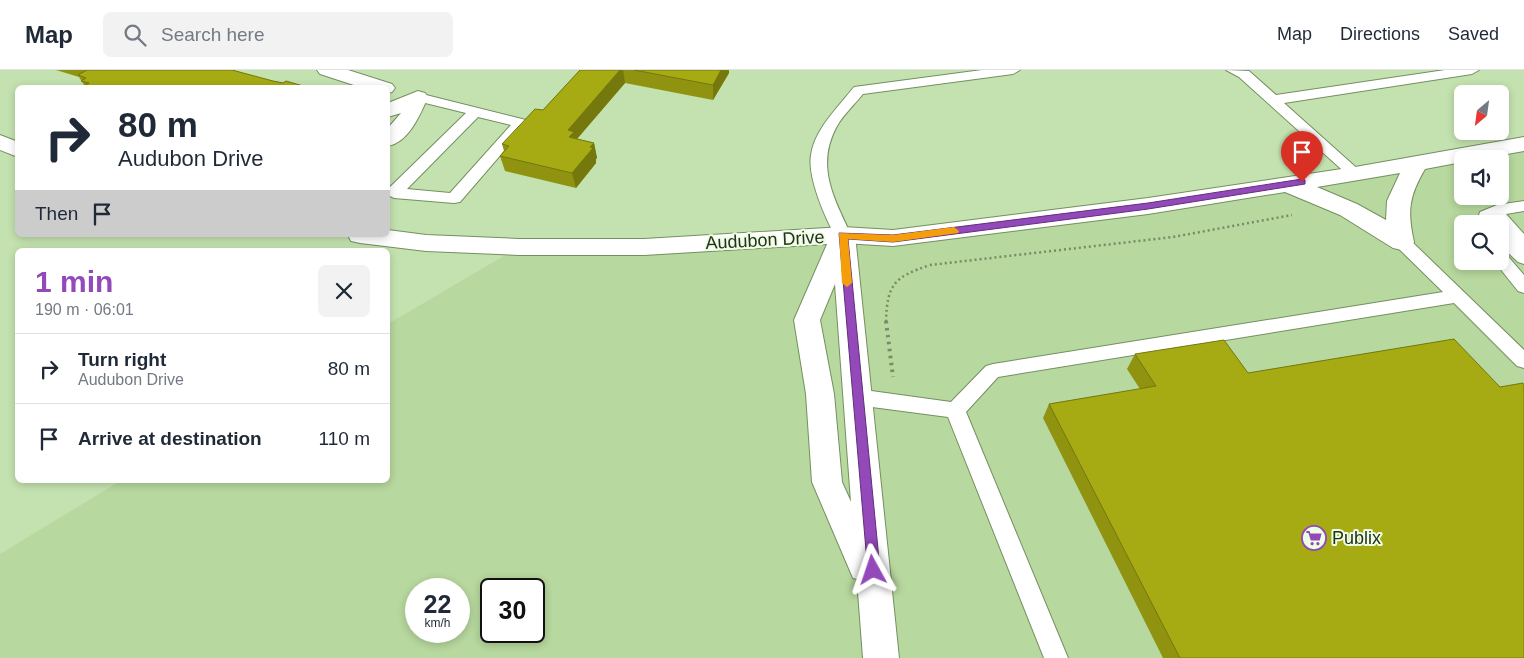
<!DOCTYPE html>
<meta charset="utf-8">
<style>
:root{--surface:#fff;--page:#f2f2f3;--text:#1f2937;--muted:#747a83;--line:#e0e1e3;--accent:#9349ba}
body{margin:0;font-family:Helvetica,sans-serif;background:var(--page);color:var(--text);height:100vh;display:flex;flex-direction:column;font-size:19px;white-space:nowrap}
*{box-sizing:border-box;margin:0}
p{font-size:16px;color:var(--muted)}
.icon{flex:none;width:28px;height:28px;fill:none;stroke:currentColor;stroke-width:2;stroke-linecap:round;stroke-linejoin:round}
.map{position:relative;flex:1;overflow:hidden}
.details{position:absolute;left:15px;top:178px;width:375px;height:235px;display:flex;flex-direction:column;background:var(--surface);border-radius:8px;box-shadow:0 2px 8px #0003}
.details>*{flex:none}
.guide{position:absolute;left:15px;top:15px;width:375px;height:152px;border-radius:8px;box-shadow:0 2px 8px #0003;background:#fff;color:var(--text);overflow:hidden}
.needle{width:32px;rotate:209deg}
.fabs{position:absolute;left:1454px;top:15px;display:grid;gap:10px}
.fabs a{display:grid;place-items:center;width:55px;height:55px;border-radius:8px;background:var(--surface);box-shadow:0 2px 8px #0003;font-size:25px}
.speed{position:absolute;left:405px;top:508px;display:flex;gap:10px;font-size:25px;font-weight:700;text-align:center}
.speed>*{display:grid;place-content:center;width:65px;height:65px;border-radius:50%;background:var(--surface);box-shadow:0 2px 8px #0003;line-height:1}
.speed small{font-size:12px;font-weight:400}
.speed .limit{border:2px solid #111;border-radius:8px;background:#fff;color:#111}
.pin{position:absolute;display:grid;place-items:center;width:42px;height:42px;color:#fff;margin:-51px -21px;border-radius:50% 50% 50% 0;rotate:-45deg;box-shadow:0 0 5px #0007}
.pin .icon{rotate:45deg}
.me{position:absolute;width:55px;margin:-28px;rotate:355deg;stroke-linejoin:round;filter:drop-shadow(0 0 4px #0008)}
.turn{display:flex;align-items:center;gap:18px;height:105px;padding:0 20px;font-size:22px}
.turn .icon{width:65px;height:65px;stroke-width:2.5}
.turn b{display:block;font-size:35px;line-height:42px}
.then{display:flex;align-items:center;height:48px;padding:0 20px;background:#0003;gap:10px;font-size:19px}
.round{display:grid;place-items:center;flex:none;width:52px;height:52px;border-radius:8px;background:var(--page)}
.overview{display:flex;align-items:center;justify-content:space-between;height:85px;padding:0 20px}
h1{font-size:30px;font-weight:700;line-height:38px;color:var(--accent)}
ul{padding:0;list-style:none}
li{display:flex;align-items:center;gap:15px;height:70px;padding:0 20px;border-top:1px solid var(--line)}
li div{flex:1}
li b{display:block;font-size:19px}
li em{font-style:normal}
header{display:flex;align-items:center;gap:30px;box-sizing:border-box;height:70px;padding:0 25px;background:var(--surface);border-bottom:1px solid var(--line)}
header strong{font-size:24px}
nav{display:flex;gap:28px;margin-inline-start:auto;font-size:18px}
.search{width:350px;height:45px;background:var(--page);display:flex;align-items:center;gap:12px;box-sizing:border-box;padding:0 18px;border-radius:8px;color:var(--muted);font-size:19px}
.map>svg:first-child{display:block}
.built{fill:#b7d89e;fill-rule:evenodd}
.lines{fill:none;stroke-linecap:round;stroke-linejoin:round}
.lane-casing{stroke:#758f60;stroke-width:2}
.street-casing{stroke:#758f60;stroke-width:2}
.secondary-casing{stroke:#758f60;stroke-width:2}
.path-far1{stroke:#778b67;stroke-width:2.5;stroke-dasharray:2 3;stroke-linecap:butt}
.path{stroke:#778b67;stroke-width:4;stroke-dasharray:2.5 4.5;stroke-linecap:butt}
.lane{fill:#fff;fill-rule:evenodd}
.street{fill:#fff;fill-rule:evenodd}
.secondary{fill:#fff;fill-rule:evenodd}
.wall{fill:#8f9310}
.shaded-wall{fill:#74780d}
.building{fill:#a6ab13;stroke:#74780d}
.route{fill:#9349ba;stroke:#602f79}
.slow{fill:#f59e0b}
.labels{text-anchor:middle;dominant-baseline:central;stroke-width:4;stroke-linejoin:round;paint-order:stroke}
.street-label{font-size:18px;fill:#26311d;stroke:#eefee4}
.poi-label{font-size:18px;fill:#26311d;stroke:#eefee4;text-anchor:start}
</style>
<header>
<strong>Map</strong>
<div class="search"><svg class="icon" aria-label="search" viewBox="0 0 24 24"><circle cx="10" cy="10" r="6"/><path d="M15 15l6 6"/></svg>Search here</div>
<nav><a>Map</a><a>Directions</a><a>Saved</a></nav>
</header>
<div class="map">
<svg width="1524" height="588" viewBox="0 0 1524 588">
<rect width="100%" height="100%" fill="#c4e2af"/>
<path class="built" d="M1524 74V588H0V484L122 410H388V254L519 177 893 168ZM1462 89H1500V126H1462ZM1462 154H1500V191H1462ZM416 519H459V561H416ZM491 519H534V561H491Z"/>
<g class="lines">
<defs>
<g id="lane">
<path d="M982 0H1020L1013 4 863 24C855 34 843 45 837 56 815 96 834 128 851 165L849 169H837C826 150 807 107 811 85 814 60 839 36 854 17Z"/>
<path d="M1226 0 1249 1 1276 25 1445 0H1479L1472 4 1284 33 1360 101 1363 104 1360 107H1350L1239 7Z"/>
<path d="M418 23 526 50 528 53 460 132 454 133 394 128 388 125V119L466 43 413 30 411 27 413 24ZM478 47 511 55 450 123 407 119Z"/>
<path d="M1524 131V141L1506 144 1524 164V194L1518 192 1500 175V163H1502L1500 154H1496L1493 150 1492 154H1476L1480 142 1497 135Z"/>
<path d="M1402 166 1408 168 1524 280V298L1517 296 1454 233 998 307 966 342 1068 588H1044L948 347 857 335 850 332 847 327 850 322 857 319 951 332 986 296 993 294 1443 222 1396 176 1394 172 1396 168Z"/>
<path d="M1500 182 1506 184 1524 205V223L1518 221 1494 191H1500Z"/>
</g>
<g id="street">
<path d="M317 0H348L392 14 395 18 392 22 388 23V18H363L320 4Z"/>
<path d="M418 21 425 23 428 27C420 45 409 72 388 76V58L401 43 388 47V33Z"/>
<path d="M843 157 852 159 855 165 899 588H863L857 509 853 508 812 412 806 324 794 250 831 165 834 159ZM835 214 851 432 842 412 834 324 820 250Z"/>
</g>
<g id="secondary">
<path d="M0 65 18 72V87L0 80Z"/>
<path d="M1524 67V81L1479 89H1462V92L1425 99C1409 126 1407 141 1414 172L1411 178 1402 180 1393 178 1340 145 1285 122 1148 144 893 176 843 173 644 185H519L426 181 360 173 351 171 348 165H388V160L426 165 519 169H644L843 157 893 160 1148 128 1355 97ZM1400 103 1387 131 1386 150 1357 134 1317 117Z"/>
</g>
</defs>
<use href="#lane" class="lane-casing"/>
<use href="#street" class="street-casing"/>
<use href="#secondary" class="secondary-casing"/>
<path class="path-far1" d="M886 252C887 213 895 207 930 195L1173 167 1292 145"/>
<path class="path" d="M886 251 893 307"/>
<use href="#lane" class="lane"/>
<use href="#street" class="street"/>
<use href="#secondary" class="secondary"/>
</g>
<g class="wall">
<path d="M56 0H232L273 11 310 18H86L79 7Z"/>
<path d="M580 0H721L729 3 713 30 625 13 577 69 594 73 597 88 596 89V93L576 118 505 101 500 86 504 81 502 74 543 40Z"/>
<path d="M1135 284 1248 303 1524 588H1163L1043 348 1049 334 1140 319 1127 299Z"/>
</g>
<g class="shaded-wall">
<path d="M620 0H623L625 13 576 70 572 82 568 60Z"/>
<path d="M721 0H729V3L713 30V15Z"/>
<path d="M594 73 597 88 596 89V93L576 118 572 103Z"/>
</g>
<g class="building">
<path d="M87 0H232L273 11 283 13 286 11 310 18H94L86 15 89 13 81 11 86 8 78 5Z"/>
<path d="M580 0H620L568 60 574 62 569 67 594 73 590 77 593 78 572 103 500 86 509 76 502 74 535 39 543 40Z"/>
<path d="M634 0H721L713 15Z"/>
<path d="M1454 269 1500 317 1523 313 1524 315V588H1180L1049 334 1156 316 1135 284 1224 270 1248 303Z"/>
</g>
<path class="route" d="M1302 109 1305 110V114L1148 139 893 172 848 169 880 500 878 504 873 506 868 504 839 163 893 165 1148 133Z"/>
<path class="slow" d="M954 157 959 161 958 163 893 172 848 169 852 213 847 217 842 213 839 163 893 165Z"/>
<defs>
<symbol id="supermarket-ring" viewBox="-11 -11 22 22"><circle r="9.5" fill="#eefee4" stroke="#9349ba" stroke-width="1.5"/><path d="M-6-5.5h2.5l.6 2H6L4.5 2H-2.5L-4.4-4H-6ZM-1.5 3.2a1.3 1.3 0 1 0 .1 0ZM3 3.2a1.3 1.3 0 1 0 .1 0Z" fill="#9349ba"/></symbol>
</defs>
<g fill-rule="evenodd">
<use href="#supermarket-ring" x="1300" y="454" width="28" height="28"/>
</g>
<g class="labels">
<g class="street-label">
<text transform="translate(765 170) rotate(-3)">Audubon Drive</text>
</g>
<g class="poi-label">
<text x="1332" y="468">Publix</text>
</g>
</g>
</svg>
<div class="fabs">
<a><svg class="needle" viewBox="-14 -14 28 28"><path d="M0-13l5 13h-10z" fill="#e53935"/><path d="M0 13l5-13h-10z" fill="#747a83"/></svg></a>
<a><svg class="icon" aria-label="sound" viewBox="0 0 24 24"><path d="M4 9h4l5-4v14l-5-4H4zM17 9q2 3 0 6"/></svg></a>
<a><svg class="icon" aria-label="search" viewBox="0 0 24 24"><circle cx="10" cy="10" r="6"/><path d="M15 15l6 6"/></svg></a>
</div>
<div class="speed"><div>22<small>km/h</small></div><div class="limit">30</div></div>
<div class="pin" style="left:1302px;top:112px;background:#d93025"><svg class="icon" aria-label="arrive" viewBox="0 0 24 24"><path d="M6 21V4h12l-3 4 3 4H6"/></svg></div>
<svg class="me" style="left:873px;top:500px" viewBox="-20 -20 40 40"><path d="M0-17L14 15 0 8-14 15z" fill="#9349ba" stroke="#fff" stroke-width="4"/></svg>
<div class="guide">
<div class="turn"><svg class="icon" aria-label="right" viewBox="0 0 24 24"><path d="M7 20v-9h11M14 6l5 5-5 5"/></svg><div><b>80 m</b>Audubon Drive</div></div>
<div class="then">Then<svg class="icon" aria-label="arrive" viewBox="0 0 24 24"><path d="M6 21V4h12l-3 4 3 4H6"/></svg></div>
</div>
<section class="details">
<div class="overview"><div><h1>1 min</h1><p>190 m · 06:01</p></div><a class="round"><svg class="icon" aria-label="close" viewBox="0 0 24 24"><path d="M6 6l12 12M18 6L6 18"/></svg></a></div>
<ul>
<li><svg class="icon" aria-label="right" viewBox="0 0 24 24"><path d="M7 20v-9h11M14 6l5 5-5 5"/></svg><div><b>Turn right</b><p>Audubon Drive</p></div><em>80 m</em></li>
<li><svg class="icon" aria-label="arrive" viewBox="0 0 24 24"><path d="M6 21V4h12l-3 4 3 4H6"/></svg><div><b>Arrive at destination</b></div><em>110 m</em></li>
</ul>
</section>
</div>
